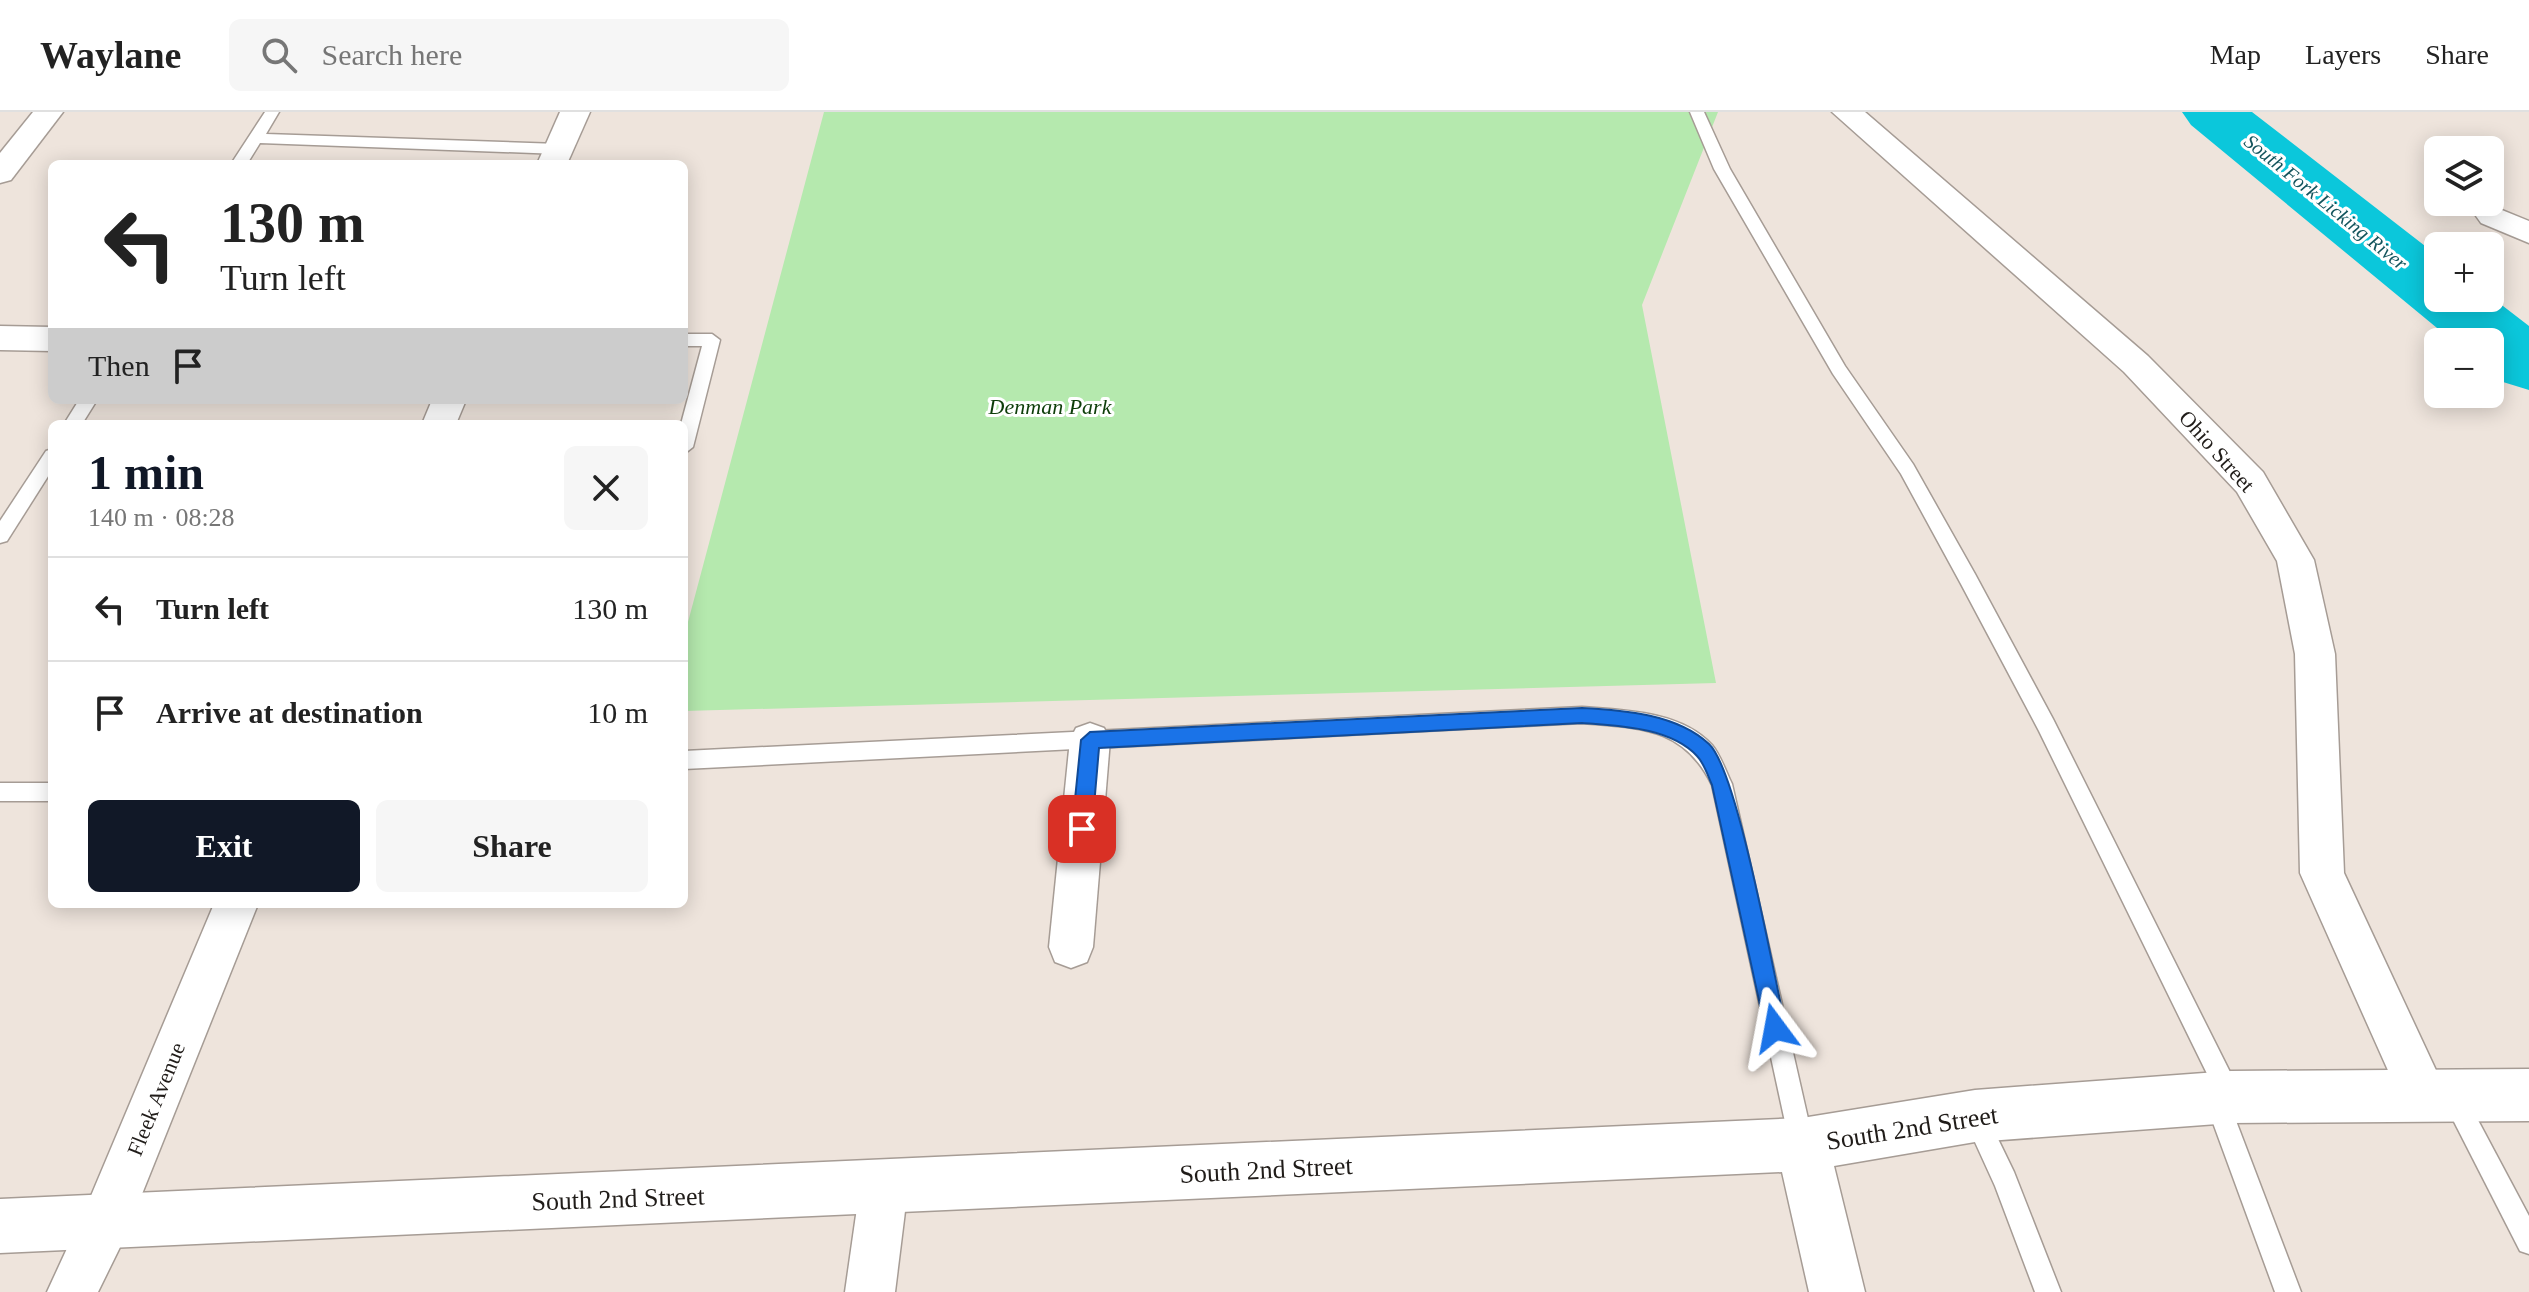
<!DOCTYPE html>
<meta charset="utf-8">
<style>
:root{--surface:#fff;--page:#f6f6f6;--text:#222;--muted:#767676;--line:#e0e0e0;--accent:#111827}
body{margin:0;font-family:"Times New Roman",serif;background:var(--page);color:var(--text);height:100vh;display:flex;flex-direction:column;font-size:30px;white-space:nowrap}
*{box-sizing:border-box;margin:0}
p{font-size:26px;color:var(--muted)}
.icon{flex:none;width:44px;height:44px;fill:none;stroke:currentColor;stroke-width:2;stroke-linecap:round;stroke-linejoin:round}
.map{position:relative;flex:1;overflow:hidden}
.details{position:absolute;left:48px;top:308px;width:640px;height:488px;display:flex;flex-direction:column;background:var(--surface);border-radius:12px;box-shadow:0 4px 20px #0003}
.details>*{flex:none}
.guide{position:absolute;left:48px;top:48px;width:640px;height:244px;border-radius:12px;box-shadow:0 4px 20px #0003;background:#fff;color:var(--text);overflow:hidden}
.tools{position:absolute;left:2424px;top:24px;display:grid;gap:16px}
.tools a{display:grid;place-items:center;width:80px;height:80px;border-radius:12px;background:var(--surface);box-shadow:0 4px 20px #0003;font-size:40px}
.pin{position:absolute;display:grid;place-items:center;width:68px;height:68px;color:#fff;margin:-34px;border-radius:16px;box-shadow:0 4px 12px #0006}
.me{position:absolute;width:88px;margin:-44px;rotate:347deg;stroke-linejoin:round;filter:drop-shadow(0 0 6px #0008)}
.turn{display:flex;align-items:center;gap:28px;height:168px;padding:0 40px;font-size:36px}
.turn .icon{width:104px;height:104px;stroke-width:2.5}
.turn b{display:block;font-size:56px;line-height:68px}
.then{display:flex;align-items:center;height:76px;padding:0 40px;background:#0003;gap:16px;font-size:30px}
.round{display:grid;place-items:center;flex:none;width:84px;height:84px;border-radius:12px;background:var(--page)}
.headline{display:flex;align-items:center;justify-content:space-between;height:136px;padding:0 40px}
h1{font-size:48px;font-weight:600;line-height:60px;color:var(--accent)}
.button{display:flex;gap:16px;margin-top:auto;padding:16px 40px}
.button a{flex:1;height:92px;border-radius:12px;background:var(--accent);color:#fff;font-size:32px;font-weight:600;line-height:92px;text-align:center}
.button a+a{background:var(--page);color:var(--text)}
ul{padding:0;list-style:none}
li{display:flex;align-items:center;gap:24px;height:104px;padding:0 40px;border-top:2px solid var(--line)}
li div{flex:1}
li b{display:block;font-size:30px}
li em{font-style:normal}
header{display:flex;align-items:center;gap:48px;box-sizing:border-box;height:112px;padding:0 40px;background:var(--surface);border-bottom:2px solid var(--line)}
header strong{font-size:38px}
nav{display:flex;gap:44px;margin-inline-start:auto;font-size:28px}
.search{width:560px;height:72px;background:var(--page);display:flex;align-items:center;gap:20px;box-sizing:border-box;padding:0 28px;border-radius:12px;color:var(--muted);font-size:30px}
.map>svg:first-child{display:block}
.green{fill:#b5e9ae}
.lines{fill:none;stroke-linecap:round;stroke-linejoin:round}
.river{fill:#0bc7db;fill-rule:evenodd}
.service-casing{stroke:#a69c95;stroke-width:3}
.minor-casing{stroke:#a69c95;stroke-width:3}
.tertiary-casing{stroke:#a69c95;stroke-width:3}
.service{fill:#fff;fill-rule:evenodd}
.minor{fill:#fff;fill-rule:evenodd}
.tertiary{fill:#fff;fill-rule:evenodd}
.route{fill:#1a73e8;stroke:#114b97;stroke-width:2}
.labels{text-anchor:middle;dominant-baseline:central;stroke-width:6;stroke-linejoin:round;paint-order:stroke}
.far-water-label{font-size:20px;font-style:italic;fill:#14555d;stroke:#fff}
.park-label{font-size:22px;font-style:italic;fill:#0d3d09;stroke:#fff}
.street-label{font-size:22px;fill:#201c19;stroke:#fff}
.near-street-label{font-size:26px;fill:#201c19;stroke:#fff}
</style>
<header>
<strong>Waylane</strong>
<div class="search"><svg class="icon" aria-label="search" viewBox="0 0 24 24"><circle cx="10" cy="10" r="6"/><path d="M15 15l6 6"/></svg>Search here</div>
<nav><a>Map</a><a>Layers</a><a>Share</a></nav>
</header>
<div class="map">
<svg width="2529" height="1180" viewBox="0 0 2529 1180">
<rect width="100%" height="100%" fill="#eee4dc"/>
<path class="green" d="M824 0H1718L1642 193 1716 571 684 599V525Z"/>
<g class="lines">
<path class="river" d="M2182 0H2252L2438 144V186L2490 184 2529 214V278L2503 270 2490 259V230H2454L2191 13Z"/>
<defs>
<g id="service">
<path d="M265 0H279L266 22 559 32 566 37 559 42 260 31 247 52H231Z"/>
<path d="M1690 0H1704L1730 57 1845 254 1913 352 1975 462 2053 607 2237 974 2241 982 2237 990 2230 993 2301 1180H2275L2205 989 2209 981 2215 978 2039 619 1961 472 1901 362 1833 262 1714 57Z"/>
<path d="M684 222H712L720 228 693 335 684 342V312H681L702 234H684Z"/>
<path d="M79 288H97L82 312H64Z"/>
<path d="M52 337V358L7 429 0 431V409L46 339Z"/>
<path d="M1582 595C1624 598 1681 599 1712 633 1721 644 1726 660 1732 672L1814 1033 1811 1042 1802 1045 1793 1042 1790 1033 1712 673C1684 615 1640 616 1582 611L684 657V639Z"/>
<rect x="0" y="671" width="52" height="18"/>
<path d="M2455 976 2463 980 2529 1104V1142L2520 1139 2447 996 2443 988 2447 980Z"/>
<path d="M1976 994 1984 998 2014 1060 2061 1180H2035L1995 1074 1964 1006 1968 998Z"/>
</g>
<g id="minor">
<path d="M33 0H63L11 68 0 71V41Z"/>
<path d="M560 0H590L567 52H537Z"/>
<path d="M1832 0H1865L2148 244 2263 360 2314 448 2335 542 2344 761 2448 984 2441 1001 2424 1007 2407 1001 2300 761 2295 542 2277 449 2237 380 2124 260Z"/>
<path d="M2492 94 2529 109V131L2481 111 2476 104 2481 97Z"/>
<path d="M0 214 52 215V239L0 238Z"/>
<path d="M432 288H466L456 312H422Z"/>
<path d="M1090 611 1104 616 1110 628 1093 835 1087 850 1071 856 1055 850 1049 835 1070 628 1076 616Z"/>
<path d="M214 792H258L124 1127 98 1180H47L88 1091Z"/>
<path d="M884 1051 901 1058 908 1075 895 1180H845L860 1075 867 1058Z"/>
</g>
<path id="tertiary" d="M2529 957V1009L2231 1011 1975 1030 1834 1054 1865 1180H1809L1782 1060 0 1141V1087L1802 1006 1975 978 2231 959Z"/>
</defs>
<use href="#service" class="service-casing"/>
<use href="#minor" class="minor-casing"/>
<use href="#tertiary" class="tertiary-casing"/>
<use href="#service" class="service"/>
<use href="#minor" class="minor"/>
<use href="#tertiary" class="tertiary"/>
</g>
<path class="route" d="M1582 596C1623 598 1677 602 1709 632 1738 659 1774 866 1786 916L1783 923 1775 926 1768 923 1765 916 1712 673C1708 664 1704 651 1697 644 1670 615 1618 614 1582 611L1099 636 1092 717 1082 725 1072 717 1081 628 1090 620Z"/>
<g class="labels">
<g class="far-water-label">
<text transform="translate(2326 90) rotate(39)">South Fork Licking River</text>
</g>
<g class="park-label">
<text x="1050" y="294">Denman Park</text>
</g>
<g class="street-label">
<text transform="translate(2217 339) rotate(48)">Ohio Street</text>
<text transform="translate(156 987) rotate(-68)">Fleek Avenue</text>
</g>
<g class="near-street-label">
<text transform="translate(1912 1016) rotate(-9)">South 2nd Street</text>
<text transform="translate(1266 1058) rotate(-3)">South 2nd Street</text>
<text transform="translate(618 1087) rotate(-2)">South 2nd Street</text>
</g>
</g>
</svg>
<div class="tools">
<a><svg class="icon" aria-label="layers" viewBox="0 0 24 24"><path d="M12 4l9 5-9 5-9-5zM3 14l9 5 9-5"/></svg></a>
<a>+</a>
<a>−</a>
</div>
<div class="pin" style="left:1082px;top:717px;background:#d93025"><svg class="icon" aria-label="arrive" viewBox="0 0 24 24"><path d="M6 21V4h12l-3 4 3 4H6"/></svg></div>
<svg class="me" style="left:1775px;top:916px" viewBox="-20 -20 40 40"><path d="M0-17L14 15 0 8-14 15z" fill="#1a73e8" stroke="#fff" stroke-width="4"/></svg>
<div class="guide">
<div class="turn"><svg class="icon" aria-label="left" viewBox="0 0 24 24"><path d="M17 20v-9H6M10 6l-5 5 5 5"/></svg><div><b>130 m</b>Turn left</div></div>
<div class="then">Then<svg class="icon" aria-label="arrive" viewBox="0 0 24 24"><path d="M6 21V4h12l-3 4 3 4H6"/></svg></div>
</div>
<section class="details">
<div class="headline"><div><h1>1 min</h1><p>140 m · 08:28</p></div><a class="round"><svg class="icon" aria-label="close" viewBox="0 0 24 24"><path d="M6 6l12 12M18 6L6 18"/></svg></a></div>
<ul>
<li><svg class="icon" aria-label="left" viewBox="0 0 24 24"><path d="M17 20v-9H6M10 6l-5 5 5 5"/></svg><div><b>Turn left</b></div><em>130 m</em></li>
<li><svg class="icon" aria-label="arrive" viewBox="0 0 24 24"><path d="M6 21V4h12l-3 4 3 4H6"/></svg><div><b>Arrive at destination</b></div><em>10 m</em></li>
</ul>
<div class="button"><a>Exit</a><a>Share</a></div>
</section>
</div>
